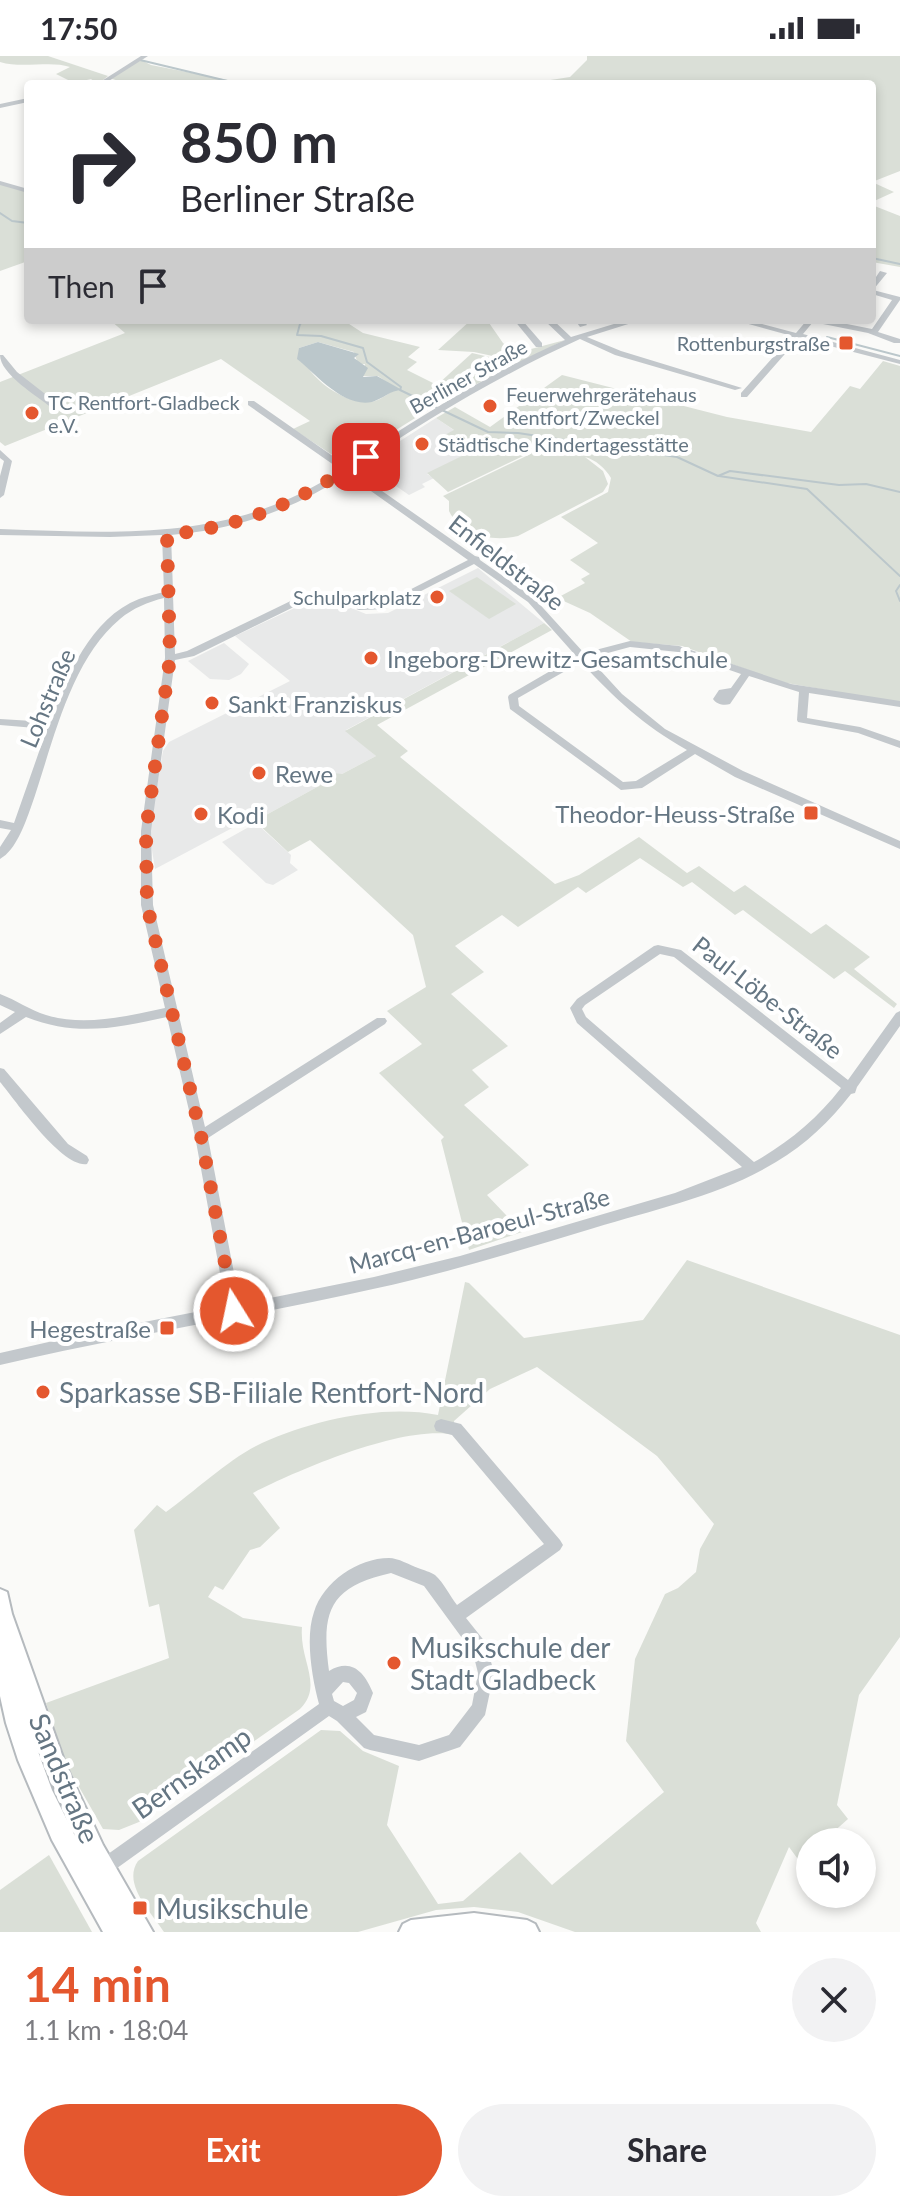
<!DOCTYPE html>
<meta charset="utf-8">
<style>
:root{--surface:#fff;--page:#f2f2f3;--text:#2b2b33;--muted:#7c7c81;--accent:#e4572e}
body{margin:0;font-family:Lato,sans-serif;background:var(--page);color:var(--text);height:100vh;display:flex;flex-direction:column;font-size:30px;white-space:nowrap}
*{box-sizing:border-box;margin:0}
p{font-size:26px;color:var(--muted)}
.icon{flex:none;width:44px;height:44px;fill:none;stroke:currentColor;stroke-width:2;stroke-linecap:round;stroke-linejoin:round}
.map{position:relative;height:1876px;overflow:hidden}
.details{display:flex;flex-direction:column;background:var(--surface);flex:1}
.details>*{flex:none}
.top-card{position:absolute;left:24px;top:24px;width:852px;height:244px;border-radius:8px;box-shadow:0 4px 12px #0003;background:#fff;color:var(--text);overflow:hidden}
.controls{position:absolute;left:796px;top:1772px;display:grid;gap:16px}
.controls a{display:grid;place-items:center;width:80px;height:80px;border-radius:50%;background:var(--surface);box-shadow:0 4px 12px #0003;font-size:40px}
.pin{position:absolute;display:grid;place-items:center;width:68px;height:68px;color:#fff;margin:-34px;border-radius:16px;box-shadow:0 4px 12px #0006}
.me{position:absolute;width:88px;margin:-44px;rotate:350deg;stroke-linejoin:round;filter:drop-shadow(0 0 6px #0008)}
.turn{display:flex;align-items:center;gap:28px;height:168px;padding:0 24px;font-size:36px}
.turn .icon{width:104px;height:104px;stroke-width:2.5}
.turn b{display:block;font-size:56px;line-height:68px}
.then{display:flex;align-items:center;height:76px;padding:0 24px;background:#0003;gap:16px;font-size:30px}
.round{display:grid;place-items:center;flex:none;width:84px;height:84px;border-radius:42px;background:var(--page)}
.summary{display:flex;align-items:center;justify-content:space-between;height:136px;padding:0 24px}
h1{font-size:48px;font-weight:700;line-height:60px;color:var(--accent)}
.primary-button{display:flex;gap:16px;margin-top:auto;padding:16px 24px}
.primary-button a{flex:1;height:92px;border-radius:48px;background:var(--accent);color:#fff;font-size:32px;font-weight:700;line-height:92px;text-align:center}
.primary-button a+a{background:var(--page);color:var(--text)}
.status{display:flex;justify-content:space-between;align-items:center;height:56px;padding:0 40px;background:var(--surface);direction:ltr}
.status svg{height:22px;fill:currentColor}
.map>svg:first-child{display:block}
.built{fill:#e8e9e9}
.green{fill:#dadfd7;fill-rule:evenodd}
.water{fill:#bbc7cb}
.lines{fill:none;stroke-linecap:round;stroke-linejoin:round}
.stream{stroke:#bbc7cb;stroke-width:2}
.major-casing{stroke:#b5babe;stroke-width:4}
.minor{fill:#c3c8cc;fill-rule:evenodd}
.major{fill:#fff;fill-rule:evenodd}
.route{stroke:#e4572e;stroke-width:14;stroke-dasharray:0 25.2}
.poi-dot{fill:#e4572e;stroke:#fff;stroke-width:3}
.labels{text-anchor:middle;dominant-baseline:central;stroke-width:8;stroke-linejoin:round;paint-order:stroke}
.far-poi-label{font-size:20px;fill:#657683;stroke:#fff;text-anchor:start}
.far-street-label{font-size:20px;fill:#657683;stroke:#fff}
.street-label{font-size:24px;fill:#657683;stroke:#fff}
.poi-label{font-size:24px;fill:#657683;stroke:#fff;text-anchor:start}
.near-poi-label{font-size:28px;fill:#657683;stroke:#fff;text-anchor:start}
.near-street-label{font-size:28px;fill:#657683;stroke:#fff}
</style>
<div class="status"><b>17:50</b><svg viewBox="0 0 49 12"><path d="M0 12V9h3v3zM5 12V6h3v6zM10 12V3h3v9zM15 12V0h3v12zM26 1h20v11H26zM47 4h2v5h-2z"/></svg></div>
<div class="map">
<svg width="900" height="1876" viewBox="0 0 900 1876">
<rect width="100%" height="100%" fill="#fafaf8"/>
<g class="built">
<path d="M436 362 455 375 440 381 465 399 427 418 434 422 422 428 425 431 409 439 364 408Z"/>
<path d="M478 512 544 567 346 674 376 700 342 718 325 722 328 725 255 765 251 762 155 813 149 775 163 695 169 686 290 625 235 580 316 542 329 543 366 558 388 557Z"/>
<path d="M224 587 249 608 241 618 229 624 210 623 188 605Z"/>
<path d="M256 767 291 799 290 807 298 814 273 829 266 827 222 786Z"/>
</g>
<g class="green">
<path d="M0 0H48L108 20 98 28 91 23 74 27 56 18 70 11C50 4 23 13 0 6Z"/>
<path d="M587 0H900V115L872 126 894 136 872 146V28L531 27 570 21 587 4Z"/>
<path d="M139 3 151 9 248 28H127L110 22Z"/>
<path d="M0 128 28 136V205L0 215Z"/>
<path d="M872 149 900 160V211L872 206Z"/>
<path d="M110 264H343L363 277 420 291 408 301 417 306 407 314 437 329 472 297 516 307 428 354 348 404 337 402 293 373 310 365 221 303 5 390 0 386V326L125 277ZM318 286 354 296 358 308H365L363 320H378L397 333C390 336 382 343 375 345 346 352 303 319 299 292Z"/>
<path d="M471 264H487L503 287 516 297 565 284 520 306 474 296 438 294Z"/>
<path d="M883 305 900 310V647L781 626 682 590 632 586 590 557 557 542 585 527 581 523 590 518 570 504 598 487 561 461 608 436 611 422C605 412 596 404 585 401L603 415 608 428 603 436 518 480C493 486 461 480 449 455V445L443 440 545 391 561 394 544 390 448 436 427 417 464 399 439 382 454 374 436 362 455 351 490 371 562 319 727 361 811 376 850 330 860 333Z"/>
<path d="M477 521 516 548 489 563 449 535Z"/>
<path d="M544 567 552 574 377 669 408 695 400 701 555 828 579 819 639 781 687 817 699 810 734 836 745 829 811 878 826 868 870 901 854 913 897 948 894 952 845 915 834 923 743 854 735 859 692 826 683 831 640 802 586 837 578 831 518 871 502 859 455 890 484 916 451 938 508 990 472 1014 489 1031 464 1049 529 1109 487 1139 522 1176 469 1194 441 1084 444 1081 379 1017 422 988 387 955 426 931 413 879 310 784 288 796 255 765 328 725 325 722 333 717 342 718 376 700 345 675Z"/>
<path d="M687 1204 900 1279V1581L859 1639 837 1749 848 1763 822 1786H810V1797L800 1806 789 1791 756 1867 761 1876H575L518 1856 474 1851 436 1854 358 1876H164C151 1856 122 1828 138 1805L321 1674 340 1675 363 1695 399 1710 387 1769 438 1848 463 1845 520 1796 552 1829 664 1736 626 1685 635 1603 665 1538 678 1532 696 1516 700 1493 714 1468 657 1400 537 1311 490 1333 454 1365 455 1379C405 1368 300 1413 253 1437L280 1472 260 1491 250 1494 223 1534 215 1530 208 1541 243 1562 302 1571C299 1605 324 1629 300 1653L139 1766 119 1774 103 1773 66 1708 46 1647 169 1602 159 1548 149 1551 134 1474 157 1449 166 1456C195 1435 231 1401 262 1387 313 1364 383 1348 438 1359L465 1226 469 1227 524 1282 643 1264Z"/>
<path d="M49 1799 92 1876H0V1834Z"/>
</g>
<path class="water" d="M318 286 359 298 354 302 368 312 363 321 377 320 402 334C390 334 383 343 372 346 343 352 315 317 297 303L299 292Z"/>
<g class="lines">
<g class="stream">
<path d="M140 4 240 28"/>
<path d="M0 157 12 165 28 167"/>
<path d="M872 202 900 208"/>
<path d="M307 264 300 268 297 279 321 280 363 292 367 306 401 331 400 334 488 376 518 377 677 401 718 420 730 415 839 429 866 428 900 436"/>
<path d="M827 281 900 300"/>
<path d="M719 420 807 433 900 520"/>
<path d="M900 529 896 535 900 545"/>
</g>
<defs>
<g id="major">
<path d="M0 1533 7 1536 12 1558 66 1710 103 1789 153 1876H103L52 1784 18 1704 6 1667 0 1640ZM33 1682 78 1786 52 1734Z"/>
<path d="M474 1857 527 1864 535 1868 539 1876H399L403 1868 411 1864Z"/>
</g>
</defs>
<use href="#major" class="major-casing"/>
<g class="minor">
<path d="M141 0H148L104 28H97Z"/>
<path d="M28 42V46L0 52V48Z"/>
<path d="M0 125 28 133V137L0 129Z"/>
<path d="M880 215 887 217 873 234 900 241V244L878 276 900 283V287H894L868 277 813 266 803 278 900 304V308L799 282 747 341H741V337L792 280 734 264H747L796 277 807 264H827L872 273 892 244 872 238V227Z"/>
<path d="M514 264H522L542 287V291H536Z"/>
<path d="M544 264H553L571 281 627 264H641L587 281 621 295 742 332 735 334 615 299 580 283C500 319 425 364 352 414L475 500 479 501 480 504 534 542 584 597 630 585 679 590 791 628 900 645V651L809 637 807 662 860 671 900 685V692L858 677 798 666 797 664 799 636 749 620 730 648C724 650 716 648 713 643L719 634 731 632 741 618 678 596 630 591 589 602 622 638 665 673 743 715 900 785V793L735 721 695 698 642 732 621 734 510 653 508 641 509 639 576 600 528 546 474 508 386 553 359 554 328 543 308 544 194 600 175 604 151 775 153 849 205 1071 377 962H385L387 965 385 968 208 1082 240 1248 374 1221 460 1200 675 1137 742 1111 577 967 570 952 577 943 654 890 658 889 681 894 848 1024 896 957 900 955V970L857 1031 855 1037 851 1038C830 1065 805 1089 776 1106 720 1140 655 1153 594 1172 521 1194 448 1217 373 1233 249 1261 124 1280 0 1309V1297L93 1276 226 1250 195 1080 167 961C116 972 77 981 26 961L0 978V967L15 956 0 949V938C16 944 30 954 46 959 85 971 126 960 165 952L141 849V775L165 602 164 542C148 546 133 552 120 563 69 605 52 692 31 751 25 768 16 794 0 803V791L11 774 0 772V764L14 767 47 673 0 669V663L49 666C67 621 90 562 139 543 147 540 156 538 164 536L162 479 110 481 0 479V473C123 477 234 486 341 414L248 349V345H254L347 410C416 362 488 318 565 284ZM347 418 468 504 384 547 360 548 329 537 303 539 187 595 175 598 173 539 175 537 173 535 171 479C234 474 294 454 347 418ZM581 606C615 643 643 669 687 694L636 725 623 726 519 650 518 642ZM660 898 674 901 841 1032C817 1063 788 1087 754 1106L586 961 582 953 585 949Z"/>
<path d="M575 264H583L587 269 580 271Z"/>
<path d="M0 299H3L17 316 58 348V352H52C37 340 0 318 0 299Z"/>
<path d="M0 394 12 405 4 439 0 442V420L4 405 0 402Z"/>
<path d="M0 1012 4 1013 68 1088 87 1100 89 1104 87 1108C62 1112 16 1045 0 1026Z"/>
<path d="M441 1363 461 1368 560 1484 563 1489 560 1494 466 1562 486 1587 494 1617 485 1659 460 1691 419 1705 370 1694 364 1692 337 1665 329 1660 106 1820 100 1823 94 1820 91 1814 94 1808 319 1648C312 1622 305 1581 314 1556 323 1526 358 1502 389 1502 398 1502 410 1509 418 1512 423 1514 431 1516 435 1519 444 1527 450 1540 457 1549L544 1488 452 1379 436 1375 434 1370 436 1365ZM391 1517 424 1530 473 1597 478 1617 472 1649 449 1679 419 1689 374 1679 356 1661 366 1656 373 1637C364 1615 351 1602 329 1615 321 1555 329 1531 391 1517ZM343 1626 349 1627 357 1637 354 1644 343 1650 334 1645 332 1638Z"/>
</g>
<use href="#major" class="major"/>
</g>
<g class="lines">
<path class="route" d="M234 1255 201 1080 147 849 146 775 170 602 167 479C250 469 297 446 366 401"/>
</g>
<g class="poi-dot">
<rect x="838" y="279" width="16" height="16" rx="4"/>
<circle cx="490" cy="350" r="8"/>
<circle cx="32" cy="357" r="8"/>
<circle cx="422" cy="388" r="8"/>
<circle cx="437" cy="541" r="8"/>
<circle cx="371" cy="602" r="8"/>
<circle cx="212" cy="647" r="8"/>
<circle cx="259" cy="717" r="8"/>
<rect x="803" y="749" width="16" height="16" rx="4"/>
<circle cx="201" cy="758" r="8"/>
<rect x="159" y="1264" width="16" height="16" rx="4"/>
<circle cx="43" cy="1336" r="8"/>
<circle cx="394" cy="1607" r="8"/>
<rect x="132" y="1844" width="16" height="16" rx="4"/>
</g>
<g class="labels">
<g class="far-poi-label">
<text x="830" y="287" text-anchor="end">Rottenburgstraße</text>
<text x="506" y="338">Feuerwehrgerätehaus<tspan x="506" dy="23">Rentfort/Zweckel</tspan></text>
<text x="48" y="346">TC Rentfort-Gladbeck<tspan x="48" dy="23">e.V.</tspan></text>
<text x="438" y="388">Städtische Kindertagesstätte</text>
<text x="421" y="541" text-anchor="end">Schulparkplatz</text>
</g>
<g class="far-street-label">
<text transform="translate(468 320) rotate(-29)">Berliner Straße</text>
</g>
<g class="street-label">
<text transform="translate(507 506) rotate(38)">Enfieldstraße</text>
<text transform="translate(47 642) rotate(-67)">Lohstraße</text>
<text transform="translate(768 941) rotate(38)">Paul-Löbe-Straße</text>
<text transform="translate(479 1174) rotate(-15)">Marcq-en-Baroeul-Straße</text>
</g>
<g class="poi-label">
<text x="387" y="602">Ingeborg-Drewitz-Gesamtschule</text>
<text x="228" y="647">Sankt Franziskus</text>
<text x="275" y="717">Rewe</text>
<text x="795" y="757" text-anchor="end">Theodor-Heuss-Straße</text>
<text x="217" y="758">Kodi</text>
<text x="151" y="1272" text-anchor="end">Hegestraße</text>
</g>
<g class="near-poi-label">
<text x="59" y="1336">Sparkasse SB-Filiale Rentfort-Nord</text>
<text x="410" y="1591">Musikschule der<tspan x="410" dy="32">Stadt Gladbeck</tspan></text>
<text x="156" y="1852">Musikschule</text>
</g>
<g class="near-street-label">
<text transform="translate(191 1716) rotate(-35)">Bernskamp</text>
<text transform="translate(65 1722) rotate(67)">Sandstraße</text>
</g>
</g>
</svg>
<div class="controls">
<a><svg class="icon" aria-label="sound" viewBox="0 0 24 24"><path d="M4 9h4l5-4v14l-5-4H4zM17 9q2 3 0 6"/></svg></a>
</div>
<div class="pin" style="left:366px;top:401px;background:#d93025"><svg class="icon" aria-label="arrive" viewBox="0 0 24 24"><path d="M6 21V4h12l-3 4 3 4H6"/></svg></div>
<svg class="me" style="left:234px;top:1255px" viewBox="-20 -20 40 40"><circle r="17" fill="#e4572e" stroke="#fff" stroke-width="3"/><path d="M0-11L8 9 0 5-8 9z" fill="#fff"/></svg>
<div class="top-card">
<div class="turn"><svg class="icon" aria-label="right" viewBox="0 0 24 24"><path d="M7 20v-9h11M14 6l5 5-5 5"/></svg><div><b>850 m</b>Berliner Straße</div></div>
<div class="then">Then<svg class="icon" aria-label="arrive" viewBox="0 0 24 24"><path d="M6 21V4h12l-3 4 3 4H6"/></svg></div>
</div>
</div>
<section class="details">
<div class="summary"><div><h1>14 min</h1><p>1.1 km · 18:04</p></div><a class="round"><svg class="icon" aria-label="close" viewBox="0 0 24 24"><path d="M6 6l12 12M18 6L6 18"/></svg></a></div>
<div class="primary-button"><a>Exit</a><a>Share</a></div>
</section>
